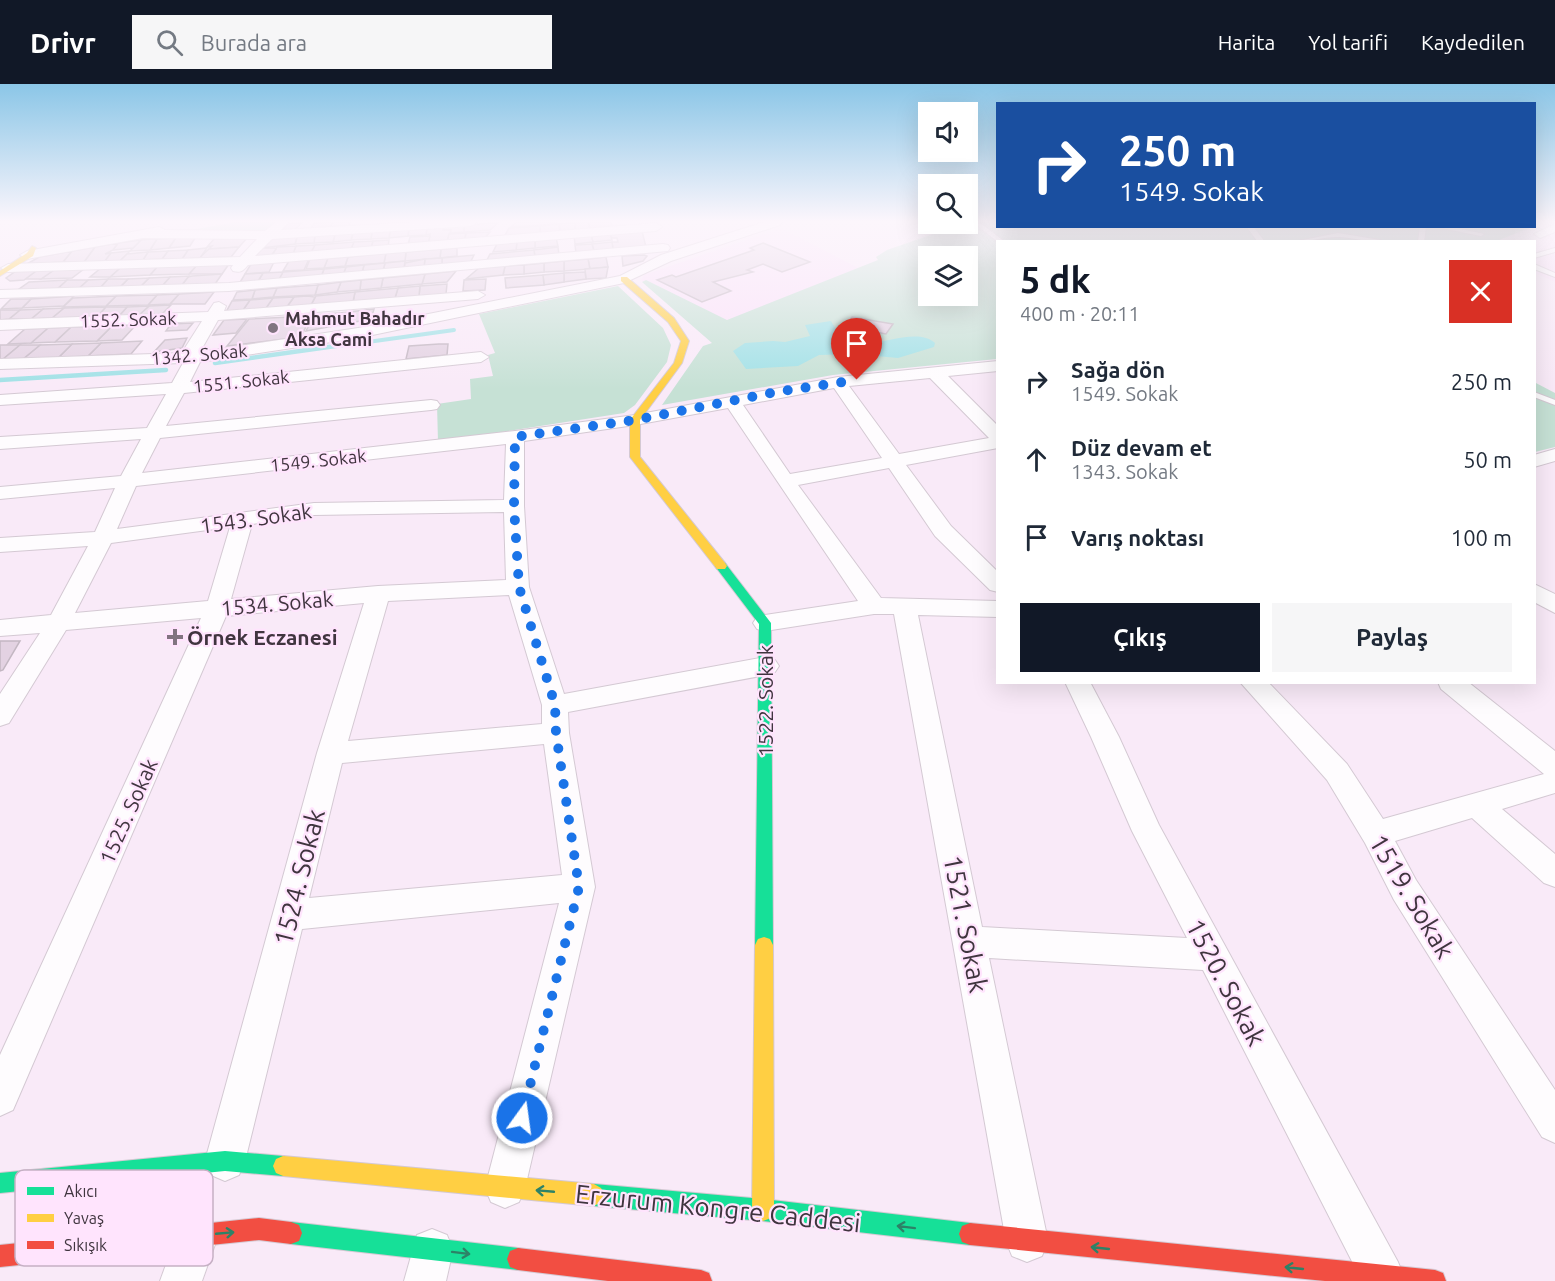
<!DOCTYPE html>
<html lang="tr">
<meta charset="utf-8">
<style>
:root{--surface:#fff;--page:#f6f6f7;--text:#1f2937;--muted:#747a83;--accent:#111827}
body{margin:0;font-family:Ubuntu,sans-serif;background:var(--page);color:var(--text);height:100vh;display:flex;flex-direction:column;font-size:22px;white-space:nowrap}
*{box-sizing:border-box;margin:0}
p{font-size:20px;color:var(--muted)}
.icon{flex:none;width:33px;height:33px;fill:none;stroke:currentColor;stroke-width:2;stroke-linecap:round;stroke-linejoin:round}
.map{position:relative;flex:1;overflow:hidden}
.drawer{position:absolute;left:996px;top:156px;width:540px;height:444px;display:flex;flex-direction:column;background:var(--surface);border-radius:0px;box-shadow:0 6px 24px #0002}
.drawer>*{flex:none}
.guide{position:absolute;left:996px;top:18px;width:540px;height:126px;border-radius:0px;box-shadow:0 6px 24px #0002;background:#1a4fa0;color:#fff;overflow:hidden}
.controls{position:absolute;left:918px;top:18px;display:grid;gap:12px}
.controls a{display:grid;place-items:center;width:60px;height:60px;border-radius:0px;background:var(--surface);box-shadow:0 6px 24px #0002;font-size:30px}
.pin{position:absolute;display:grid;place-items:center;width:51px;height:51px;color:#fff;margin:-62px -26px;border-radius:50% 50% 50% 0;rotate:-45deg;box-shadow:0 0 6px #0007}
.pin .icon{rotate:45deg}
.me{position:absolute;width:66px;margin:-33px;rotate:14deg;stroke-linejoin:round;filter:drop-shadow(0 0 4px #0008)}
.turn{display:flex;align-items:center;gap:21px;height:126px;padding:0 24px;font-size:27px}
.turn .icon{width:78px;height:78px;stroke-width:2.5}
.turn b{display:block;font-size:42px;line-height:51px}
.round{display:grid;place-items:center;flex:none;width:63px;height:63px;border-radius:0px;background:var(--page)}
.head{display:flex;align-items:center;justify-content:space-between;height:102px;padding:0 24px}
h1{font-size:36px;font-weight:600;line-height:45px;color:var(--accent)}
.action{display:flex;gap:12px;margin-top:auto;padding:12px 24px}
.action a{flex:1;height:69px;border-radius:0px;background:var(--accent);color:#fff;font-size:24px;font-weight:600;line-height:69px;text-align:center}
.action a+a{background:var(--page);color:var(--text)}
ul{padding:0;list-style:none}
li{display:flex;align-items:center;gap:18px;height:78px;padding:0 24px}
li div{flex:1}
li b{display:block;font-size:22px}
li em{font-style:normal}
header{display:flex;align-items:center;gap:36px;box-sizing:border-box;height:84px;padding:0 30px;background:var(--accent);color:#fff}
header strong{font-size:28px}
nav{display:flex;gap:33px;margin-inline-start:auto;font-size:21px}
.search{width:420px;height:54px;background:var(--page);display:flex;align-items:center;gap:15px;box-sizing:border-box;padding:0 21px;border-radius:0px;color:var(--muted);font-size:22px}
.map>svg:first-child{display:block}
.built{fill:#fae2f9}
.green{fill:#c6e1d5;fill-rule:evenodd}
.water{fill:#a1e1e6}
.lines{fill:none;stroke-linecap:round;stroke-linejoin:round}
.stream-far1{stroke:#a1e1e6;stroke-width:4}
.stream{stroke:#a1e1e6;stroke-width:4.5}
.building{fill:#e3d2e2;stroke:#c3b7c2;stroke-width:1.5}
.lane-casing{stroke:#d4c9d3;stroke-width:2}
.street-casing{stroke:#d4c9d3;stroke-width:2}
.fast-casing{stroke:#d4c9d3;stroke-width:2}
.slow-casing{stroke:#d4c9d3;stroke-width:2}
.jam-casing{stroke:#d4c9d3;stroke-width:2}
.lane{fill:#fefcfe;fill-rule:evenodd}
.street{fill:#fefcfe;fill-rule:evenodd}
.fast{fill:#16e098;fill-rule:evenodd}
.slow{fill:#ffcf43;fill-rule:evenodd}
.jam{fill:#f24e42;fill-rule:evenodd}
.oneway{stroke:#2d8267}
.route{stroke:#1a73e8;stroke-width:10;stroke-dasharray:0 18}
.poi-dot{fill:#817480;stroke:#ffe4fd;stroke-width:2}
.labels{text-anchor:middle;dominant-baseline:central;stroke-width:4.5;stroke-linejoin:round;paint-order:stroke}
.far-poi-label{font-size:18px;font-weight:bold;fill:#40353f;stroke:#ffe4fd;text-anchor:start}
.far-street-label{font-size:18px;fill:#40353f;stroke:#ffe4fd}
.street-label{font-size:21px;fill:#40353f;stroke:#ffe4fd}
.poi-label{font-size:21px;font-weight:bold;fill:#40353f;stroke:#ffe4fd;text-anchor:start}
.near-street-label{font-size:26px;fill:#40353f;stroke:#ffe4fd}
.key{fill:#ffe4fd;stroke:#c6b0c4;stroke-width:1.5}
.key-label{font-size:16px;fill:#40353f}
</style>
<header>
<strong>Drivr</strong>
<div class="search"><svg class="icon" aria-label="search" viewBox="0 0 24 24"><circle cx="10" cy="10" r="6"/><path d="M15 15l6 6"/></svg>Burada ara</div>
<nav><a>Harita</a><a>Yol tarifi</a><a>Kaydedilen</a></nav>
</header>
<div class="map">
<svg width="1555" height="1197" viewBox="0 0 1555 1197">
<rect width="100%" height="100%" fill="#f9eaf8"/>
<g class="built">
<path d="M1547 138H1555V198L1535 189V158L1538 155 1522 147Z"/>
<path d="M781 144 858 184 879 176 713 259 641 196 644 191Z"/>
</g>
<g class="green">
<path d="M235 138H279L266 148H181Z"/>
<path d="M968 138H997L998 142 1532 143 1494 158H998L997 275 833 291 662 321 703 262 712 259 642 198 646 196 727 236 878 176 876 173 887 166ZM928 172H968V212H928Z"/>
<path d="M618 202 663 244 671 261 667 278 635 321 624 329 438 358 437 320 471 315 470 295 493 292 488 271 495 269 479 230Z"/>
<path d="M1534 298 1555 309V363L1535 368Z"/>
</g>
<path class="water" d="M831 237 841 254C849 256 857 259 865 259 886 260 918 244 935 259L934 263 898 274 854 270 819 271 798 282 746 285 733 267 745 259 773 257 785 258 810 252 805 241Z"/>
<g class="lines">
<path class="stream-far1" d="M346 261 454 246"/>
<g class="stream">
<path d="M215 279 357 259"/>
<path d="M0 296 166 286"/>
</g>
</g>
<g class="building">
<path d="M333 138 329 145 310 146 314 139Z"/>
<path d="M333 138H350L348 144 329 145Z"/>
<path d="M517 138H557V140L511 143Z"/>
<path d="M588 138H611L612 144 590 145Z"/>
<path d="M588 138 590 145 575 147V139Z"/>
<path d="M302 139 292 148 276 149 286 140Z"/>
<path d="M498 139 490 146 464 148V141Z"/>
<path d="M575 139V147L560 148 559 140Z"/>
<path d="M559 140 560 148 540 150V142Z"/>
<path d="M464 141V148L450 149 451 146H443L444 143Z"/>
<path d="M540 142V150L504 153 509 144Z"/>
<path d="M444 143 443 146H451L447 158 428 160 430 150 426 151 427 144Z"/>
<path d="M427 144 426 151 408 152 409 145Z"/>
<path d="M409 145 408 152 389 154 390 147Z"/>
<path d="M390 147 389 154 371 155 372 148Z"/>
<path d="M642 147 646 163 613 165 612 158H618L617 154H611L610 149Z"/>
<path d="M372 148 371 155 351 156 353 149Z"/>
<path d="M490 148 484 155 464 157 466 149Z"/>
<path d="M353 149 351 156 333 158 335 150Z"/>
<path d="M466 149 464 157 447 158 449 150Z"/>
<path d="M610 149 612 156 593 158 591 151Z"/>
<path d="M335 150 333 158 314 159 315 151Z"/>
<path d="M315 151 314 159 295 160 297 153Z"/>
<path d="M591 151 593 158 575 160 574 152Z"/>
<path d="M430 152 428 160 408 161 410 153Z"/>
<path d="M297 153 295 160 261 164 272 154Z"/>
<path d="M176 154 169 164 150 166 157 155Z"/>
<path d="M176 154H195L190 162 169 164Z"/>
<path d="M247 154 239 163 209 165 212 162 207 163 214 155Z"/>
<path d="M556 154 558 162 535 164V156Z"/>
<path d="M152 155H157L150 166 130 167 141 156Z"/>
<path d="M141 156 133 164 113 166 118 159Z"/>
<path d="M389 156 388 163 371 164 373 157Z"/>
<path d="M535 156V164L516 166 517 158Z"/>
<path d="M373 157 371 164 350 166 354 158Z"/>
<path d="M354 158 350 167 310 170 315 161Z"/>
<path d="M517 158 516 166 493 168 497 160Z"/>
<path d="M612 158 613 165 594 167 592 160Z"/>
<path d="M118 159 113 166 105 170 111 169 105 177 84 178 95 163Z"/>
<path d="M763 159 810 178 782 188 763 180 747 186 753 188 713 198 731 207 702 218 657 196 672 191 676 193 754 166 750 164Z"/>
<path d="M592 160 594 167 576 169 575 161Z"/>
<path d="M315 161 310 170 292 171 296 162Z"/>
<path d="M296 162 293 170 271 172 277 163Z"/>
<path d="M95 163 84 178H63L72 167Z"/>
<path d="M239 163 231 173 199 174 209 165Z"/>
<path d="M558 163 559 171 535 173 534 166Z"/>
<path d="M207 164 200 174 182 175 188 166Z"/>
<path d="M261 164H275L276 165 271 172 255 173Z"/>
<path d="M457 164V172L440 174 441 165Z"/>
<path d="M441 165 440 174 405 177 406 168Z"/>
<path d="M188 166 182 175H162L168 167Z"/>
<path d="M534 166 535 173 486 178 490 170Z"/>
<path d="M72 167 63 178 27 180 39 173Z"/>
<path d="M130 167 120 177H105L111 169Z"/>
<path d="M168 167 162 175 143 176 148 168Z"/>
<path d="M148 168 143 176 120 177 127 170Z"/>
<path d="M406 168 405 177 384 179 386 169Z"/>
<path d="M386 169 384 179 345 182 348 173Z"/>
<path d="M474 171 470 179 442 182V174Z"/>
<path d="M644 171 647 172 643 177 623 182 622 172Z"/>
<path d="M348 173 345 182 324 184 328 174Z"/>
<path d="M606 173 608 183 590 185 588 175Z"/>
<path d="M328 174 324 184 306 185 310 175Z"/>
<path d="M442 174V182L424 183 425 175Z"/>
<path d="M309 175 304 186 283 187 289 177Z"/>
<path d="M425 175 424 183 404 185 405 179Z"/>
<path d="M588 175 590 185 564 187V177Z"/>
<path d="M405 177 404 185 383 187 385 179Z"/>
<path d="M564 177V187L544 188V179Z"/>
<path d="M274 178 269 188 245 190 251 180Z"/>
<path d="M385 179 383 187 362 189 364 181Z"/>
<path d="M544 179V188L524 190V181Z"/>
<path d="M229 180 222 190H189L197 181Z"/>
<path d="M197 181 189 190 150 191 157 183Z"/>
<path d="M364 181 362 189 343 191 346 183Z"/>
<path d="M524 181V190L503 191 505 182Z"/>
<path d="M505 182 503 191 466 195 479 184Z"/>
<path d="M157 183 150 191 110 193 120 184Z"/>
<path d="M346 183 343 191 321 193 324 185Z"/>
<path d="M608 183 606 194 586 195 585 185Z"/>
<path d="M101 184H120L110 193H90Z"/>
<path d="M84 185 72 194 41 195 54 186Z"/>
<path d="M324 185 321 193 278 197 283 188Z"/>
<path d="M54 186 41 195H25L36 187Z"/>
<path d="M16 187H36L24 196 10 197 6 194Z"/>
<path d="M456 187 447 198 422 200 425 190Z"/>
<path d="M283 188 278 197 257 199 263 189Z"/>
<path d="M585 188 586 195 564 198V189Z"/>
<path d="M263 189 257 199 239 200 245 190Z"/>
<path d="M564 189V198L544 201 543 191Z"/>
<path d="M222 190 215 200 181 202 188 193 192 192Z"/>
<path d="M425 190 422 200 381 204 383 194Z"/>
<path d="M543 191 544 201 506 204 505 194Z"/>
<path d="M189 192 181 202H162L170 193Z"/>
<path d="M170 193 162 202 140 203 149 194Z"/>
<path d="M149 194 140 203 119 204 128 195Z"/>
<path d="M383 194 381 204 360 206 361 196Z"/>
<path d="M108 195H128L119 204 99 205Z"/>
<path d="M108 195 99 205H78L88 196Z"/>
<path d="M486 195 485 206 463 207 464 196Z"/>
<path d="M67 196H88L78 205 56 206Z"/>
<path d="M67 196 56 206 15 208 29 198Z"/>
<path d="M361 196 360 206 337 208 341 198Z"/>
<path d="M341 198 337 208 315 211 318 201Z"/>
<path d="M447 200 446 210 419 212 420 202Z"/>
<path d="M318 201 315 211 273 213 277 204Z"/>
<path d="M420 202 419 212 395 214 398 204Z"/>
<path d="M277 204 273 213 252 215 255 206Z"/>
<path d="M398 204 395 214 353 218 355 208Z"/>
<path d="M255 206 252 215 233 216 237 208Z"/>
<path d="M214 208 205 220H170L179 210Z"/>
<path d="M355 208 353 218 310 223 316 212Z"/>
<path d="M179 210 170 220 148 221 157 211Z"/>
<path d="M157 211 148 221 106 222 116 212Z"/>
<path d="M74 212 64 222 22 224 31 215Z"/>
<path d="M116 212 106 222 63 223 73 214Z"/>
<path d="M294 213 307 212 315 213 310 223 286 224Z"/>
<path d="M294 213 286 224 265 225 273 214Z"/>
<path d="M273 214 264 227 241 229 250 216Z"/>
<path d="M11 215H31L22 224 1 225Z"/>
<path d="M250 216 241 229 225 230 232 217Z"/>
<path d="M171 221 161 231H139L149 222Z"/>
<path d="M149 222 139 231 119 232 127 223Z"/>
<path d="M106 223 97 233 52 234 64 224Z"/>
<path d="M106 223H127L119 232 97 233Z"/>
<path d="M64 224 52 234 31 235 43 225Z"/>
<path d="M43 225 31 235H9L20 226Z"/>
<path d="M374 225 371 235 344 240 349 228Z"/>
<path d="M0 226H20L9 235 0 236Z"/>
<path d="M349 228 344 240 306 247 314 231Z"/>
<path d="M311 232 301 253 227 262 249 235Z"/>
<path d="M852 233 893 240 886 250 860 245 857 248 842 246Z"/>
<path d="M247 235 236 249 213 251 224 236Z"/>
<path d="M193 239 187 246 166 247 171 240Z"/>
<path d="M136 241 122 256 97 257 112 242Z"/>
<path d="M112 242 97 257 55 258 71 243Z"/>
<path d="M71 243 55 258 31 259 48 244Z"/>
<path d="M48 244 31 259 8 260 25 245Z"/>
<path d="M187 254 182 264 154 268 165 256Z"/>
<path d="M142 257 131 270 88 272 101 259Z"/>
<path d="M101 259 88 272 58 274 72 260Z"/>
<path d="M72 260 58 274 23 275 40 261Z"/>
<path d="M439 260H448L447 271 406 275 409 262Z"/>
<path d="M0 261H20L2 276H0Z"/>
<path d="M20 261H40L23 275 2 276Z"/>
<path d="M0 557H20L3 586 0 587Z"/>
</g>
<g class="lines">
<defs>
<g id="lane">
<path d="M973 138H979L1005 158H998Z"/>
<path d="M1246 142H1253L1265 158H1258Z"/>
<path d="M1420 142H1426L1424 158H1418Z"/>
<path d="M1431 142H1447L1484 150 1481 152Z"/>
<path d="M1338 149 1380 156 1383 158C1368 158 1355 154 1340 153 1326 152 1309 158 1293 158Z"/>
<path d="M1555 164V168L1534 174V170Z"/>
<path d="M1534 180 1555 189V193L1534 185Z"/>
<path d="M1534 308 1555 316V321L1534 313Z"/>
</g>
<g id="street">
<path d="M276 138H289L281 146 417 138H477L471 142 272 155 255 172 656 139 662 143 656 147 248 181C243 187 241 189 233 187L231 184 233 181 8 188 1 184 8 180 240 173 257 155 143 154 27 175 20 171 27 167 159 143 165 146 265 147Z"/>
<path d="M764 138H782L780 141 671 177 624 199 358 254 200 278 190 298 481 268 489 273 481 278 184 309 166 342 431 316 437 317 440 321 437 325 431 326 160 354 142 389 515 347 635 331 838 293 998 277V287L948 292 998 342V364L906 381 951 442 998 488V508L990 506 935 452 889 384 798 401 881 514 998 517V533L918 531 982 843 1187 854 1132 747 1091 653 1065 598H1090L1119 653 1159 741 1398 1178 1404 1193 1402 1197H1362L1203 886 989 874 1048 1157 1042 1172 1027 1178 1012 1172 1006 1157 894 530H874L765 547 757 545 753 539 757 533 765 531 858 517 728 324 635 341 524 357V422L529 503 564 610 766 573 775 576 779 582 775 588 766 591 568 628 569 649 595 803 525 1104 519 1118 505 1124 491 1118 485 1104 559 819 302 845 245 1077 239 1091 225 1097 211 1091 205 1077 317 669 364 519 226 532 13 1026 0 1032V971L201 534 66 546 9 639 0 642V610L40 549 0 552V536L51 531 88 462 0 468V454L95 448 115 404 0 415V403L121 392 141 355 0 365V353L147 344 166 310 0 321V311L172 299 183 279 0 285V275L184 269 183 267 202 237 0 246V236L208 228 214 219 219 218 226 222 224 227 478 207 485 211 478 215 218 236 200 268 358 244 620 192 661 171ZM930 294 989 354 899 370 849 302ZM834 304 882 374 790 390 743 321ZM506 360 504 416 314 419 117 445 136 402ZM504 428 506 496 378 502 231 515 252 440 314 431ZM230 443 208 517 75 529 111 459ZM509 511 542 621V640L348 657 388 517ZM544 660 562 791 309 814 342 679Z"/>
<path d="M1555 140V148L1540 154 1534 150Z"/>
<path d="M663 160 668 161 670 164 668 167 229 207 0 214V206L229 199Z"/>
<path d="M1555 365V377L1534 383V371Z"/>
<path d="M1534 500 1555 510V529L1534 518Z"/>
<path d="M1240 598H1268L1347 680 1383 735 1544 690 1441 605 1438 598H1468L1555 667V709L1502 725 1555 770V803L1544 799 1472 734 1395 757 1416 796 1555 1006V1059L1542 1053 1394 816 1365 759 1327 696Z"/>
<path d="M197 1131 212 1137 218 1152 202 1197H160L182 1137Z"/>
<path d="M432 1145 447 1151 453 1166 446 1197H404L417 1151Z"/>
</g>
<g id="fast">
<path d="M721 478 725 479 771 539 773 861 770 867 764 869 758 867 755 861 759 540 715 482Z"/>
<path d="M225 1067 283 1072 290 1075 293 1082 290 1089 283 1092 225 1087 0 1109V1089Z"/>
<path d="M594 1100 763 1115 970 1139 978 1142 981 1150 978 1158 970 1161 763 1137 594 1122 587 1118 583 1111 587 1104Z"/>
<path d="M291 1138 518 1164 526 1167 529 1175 526 1183 518 1186 291 1160 283 1157 280 1149 283 1141Z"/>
</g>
<g id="slow">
<path d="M32 162 36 164 33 172 0 192V187L27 169Z"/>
<path d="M621 193H627L674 234 689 257 682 279 640 336V373L725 479 727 482 725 485H717L630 373V336L674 279 681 257 668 238 621 197Z"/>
<path d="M764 853 770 855 773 861 774 1126 771 1134 763 1137 755 1134 752 1126 755 861 758 855Z"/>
<path d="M283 1072 594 1100 601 1104 605 1111 601 1118 594 1122 283 1092 276 1089 273 1082 276 1075Z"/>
</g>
<g id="jam">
<path d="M259 1134 291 1138 299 1141 302 1149 299 1157 291 1160 259 1156 0 1183V1161Z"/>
<path d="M970 1139 1435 1186 1443 1189 1446 1197H1325L970 1161 962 1158 959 1150 962 1142Z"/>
<path d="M518 1164 701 1186 709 1189 712 1197H608L518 1186 510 1183 507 1175 510 1167Z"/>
</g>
</defs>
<use href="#lane" class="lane-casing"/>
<use href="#street" class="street-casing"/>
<use href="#fast" class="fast-casing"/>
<use href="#slow" class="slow-casing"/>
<use href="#jam" class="jam-casing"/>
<use href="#lane" class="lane"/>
<use href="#street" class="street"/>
<use href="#fast" class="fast"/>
<use href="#slow" class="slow"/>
<use href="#jam" class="jam"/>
</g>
<defs><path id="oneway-shaft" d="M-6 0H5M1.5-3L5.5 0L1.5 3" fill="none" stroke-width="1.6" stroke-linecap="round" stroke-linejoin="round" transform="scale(1.5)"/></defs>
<g class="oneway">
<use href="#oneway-shaft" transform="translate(545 1107) rotate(-175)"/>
<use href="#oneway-shaft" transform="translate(906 1143) rotate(-173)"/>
<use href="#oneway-shaft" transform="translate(225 1149) rotate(-5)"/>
<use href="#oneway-shaft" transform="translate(1100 1164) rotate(-174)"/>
<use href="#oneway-shaft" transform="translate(461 1169) rotate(7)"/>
<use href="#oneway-shaft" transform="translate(1294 1184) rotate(-174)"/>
</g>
<linearGradient id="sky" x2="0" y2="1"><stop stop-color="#8bc6e7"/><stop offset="0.45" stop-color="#fcf6fc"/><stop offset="1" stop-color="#fcf6fc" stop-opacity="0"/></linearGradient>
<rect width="1555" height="305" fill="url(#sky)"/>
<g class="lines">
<path class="route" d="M522 1034 579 803 556 649 555 621 519 503 514 422 515 353 635 336 776 308 857 296"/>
</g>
<g class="poi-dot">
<circle cx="273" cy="244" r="6"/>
<path d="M172 544h6v6h6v6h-6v6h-6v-6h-6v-6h6z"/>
</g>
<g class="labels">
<g class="far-poi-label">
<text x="285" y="234">Mahmut Bahadır<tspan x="285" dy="21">Aksa Cami</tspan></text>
</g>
<g class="far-street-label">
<text transform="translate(128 235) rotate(-2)">1552. Sokak</text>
<text transform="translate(199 270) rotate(-5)">1342. Sokak</text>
<text transform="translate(241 297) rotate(-6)">1551. Sokak</text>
<text transform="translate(318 376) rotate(-6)">1549. Sokak</text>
</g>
<g class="street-label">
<text transform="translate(256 434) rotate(-8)">1543. Sokak</text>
<text transform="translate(277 519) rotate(-5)">1534. Sokak</text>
<text transform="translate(765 617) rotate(-90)">1522. Sokak</text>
<text transform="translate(128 727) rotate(-66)">1525. Sokak</text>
</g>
<g class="poi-label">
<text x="187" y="553">Örnek Eczanesi</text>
</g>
<g class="near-street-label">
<text transform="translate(299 793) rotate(-76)">1524. Sokak</text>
<text transform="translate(1412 812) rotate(59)">1519. Sokak</text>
<text transform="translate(966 840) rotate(79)">1521. Sokak</text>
<text transform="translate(1226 898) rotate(62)">1520. Sokak</text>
<text transform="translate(718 1124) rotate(6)">Erzurum Kongre Caddesi</text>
</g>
</g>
<rect x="15" y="1086" width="198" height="96" rx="9" class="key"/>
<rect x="27" y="1103" width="27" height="8" fill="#16e098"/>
<rect x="27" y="1130" width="27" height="8" fill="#ffcf43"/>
<rect x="27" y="1157" width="27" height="8" fill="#f24e42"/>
<g class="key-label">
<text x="64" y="1113">Akıcı</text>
<text x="64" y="1140">Yavaş</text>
<text x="64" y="1167">Sıkışık</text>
</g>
</svg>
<div class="controls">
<a><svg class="icon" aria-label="sound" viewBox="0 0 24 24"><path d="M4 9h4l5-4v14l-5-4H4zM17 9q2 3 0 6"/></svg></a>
<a><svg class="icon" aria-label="search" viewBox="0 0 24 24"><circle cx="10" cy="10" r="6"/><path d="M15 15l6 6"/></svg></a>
<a><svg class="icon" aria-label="layers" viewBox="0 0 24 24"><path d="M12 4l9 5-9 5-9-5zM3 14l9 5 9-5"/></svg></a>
</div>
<div class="pin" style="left:857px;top:296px;background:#d93025"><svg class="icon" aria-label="arrive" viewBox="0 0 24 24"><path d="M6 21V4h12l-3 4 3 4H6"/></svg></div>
<svg class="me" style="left:522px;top:1034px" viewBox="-20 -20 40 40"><circle r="17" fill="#1a73e8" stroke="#fff" stroke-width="3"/><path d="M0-11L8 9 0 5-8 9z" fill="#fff"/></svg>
<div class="guide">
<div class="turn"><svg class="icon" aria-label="right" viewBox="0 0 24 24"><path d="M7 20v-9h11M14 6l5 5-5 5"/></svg><div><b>250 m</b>1549. Sokak</div></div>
</div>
<section class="drawer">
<div class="head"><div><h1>5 dk</h1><p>400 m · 20:11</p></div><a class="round" style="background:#d93025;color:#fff"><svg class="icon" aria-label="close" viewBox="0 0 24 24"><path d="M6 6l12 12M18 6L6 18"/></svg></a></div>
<ul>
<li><svg class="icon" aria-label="right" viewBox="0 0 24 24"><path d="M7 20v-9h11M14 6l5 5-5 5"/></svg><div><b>Sağa dön</b><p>1549. Sokak</p></div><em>250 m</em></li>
<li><svg class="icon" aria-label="ahead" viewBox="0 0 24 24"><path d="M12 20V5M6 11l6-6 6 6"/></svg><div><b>Düz devam et</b><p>1343. Sokak</p></div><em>50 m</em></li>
<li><svg class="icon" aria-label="arrive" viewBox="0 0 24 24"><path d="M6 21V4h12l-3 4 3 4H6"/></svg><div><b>Varış noktası</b></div><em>100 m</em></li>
</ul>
<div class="action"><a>Çıkış</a><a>Paylaş</a></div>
</section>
</div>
